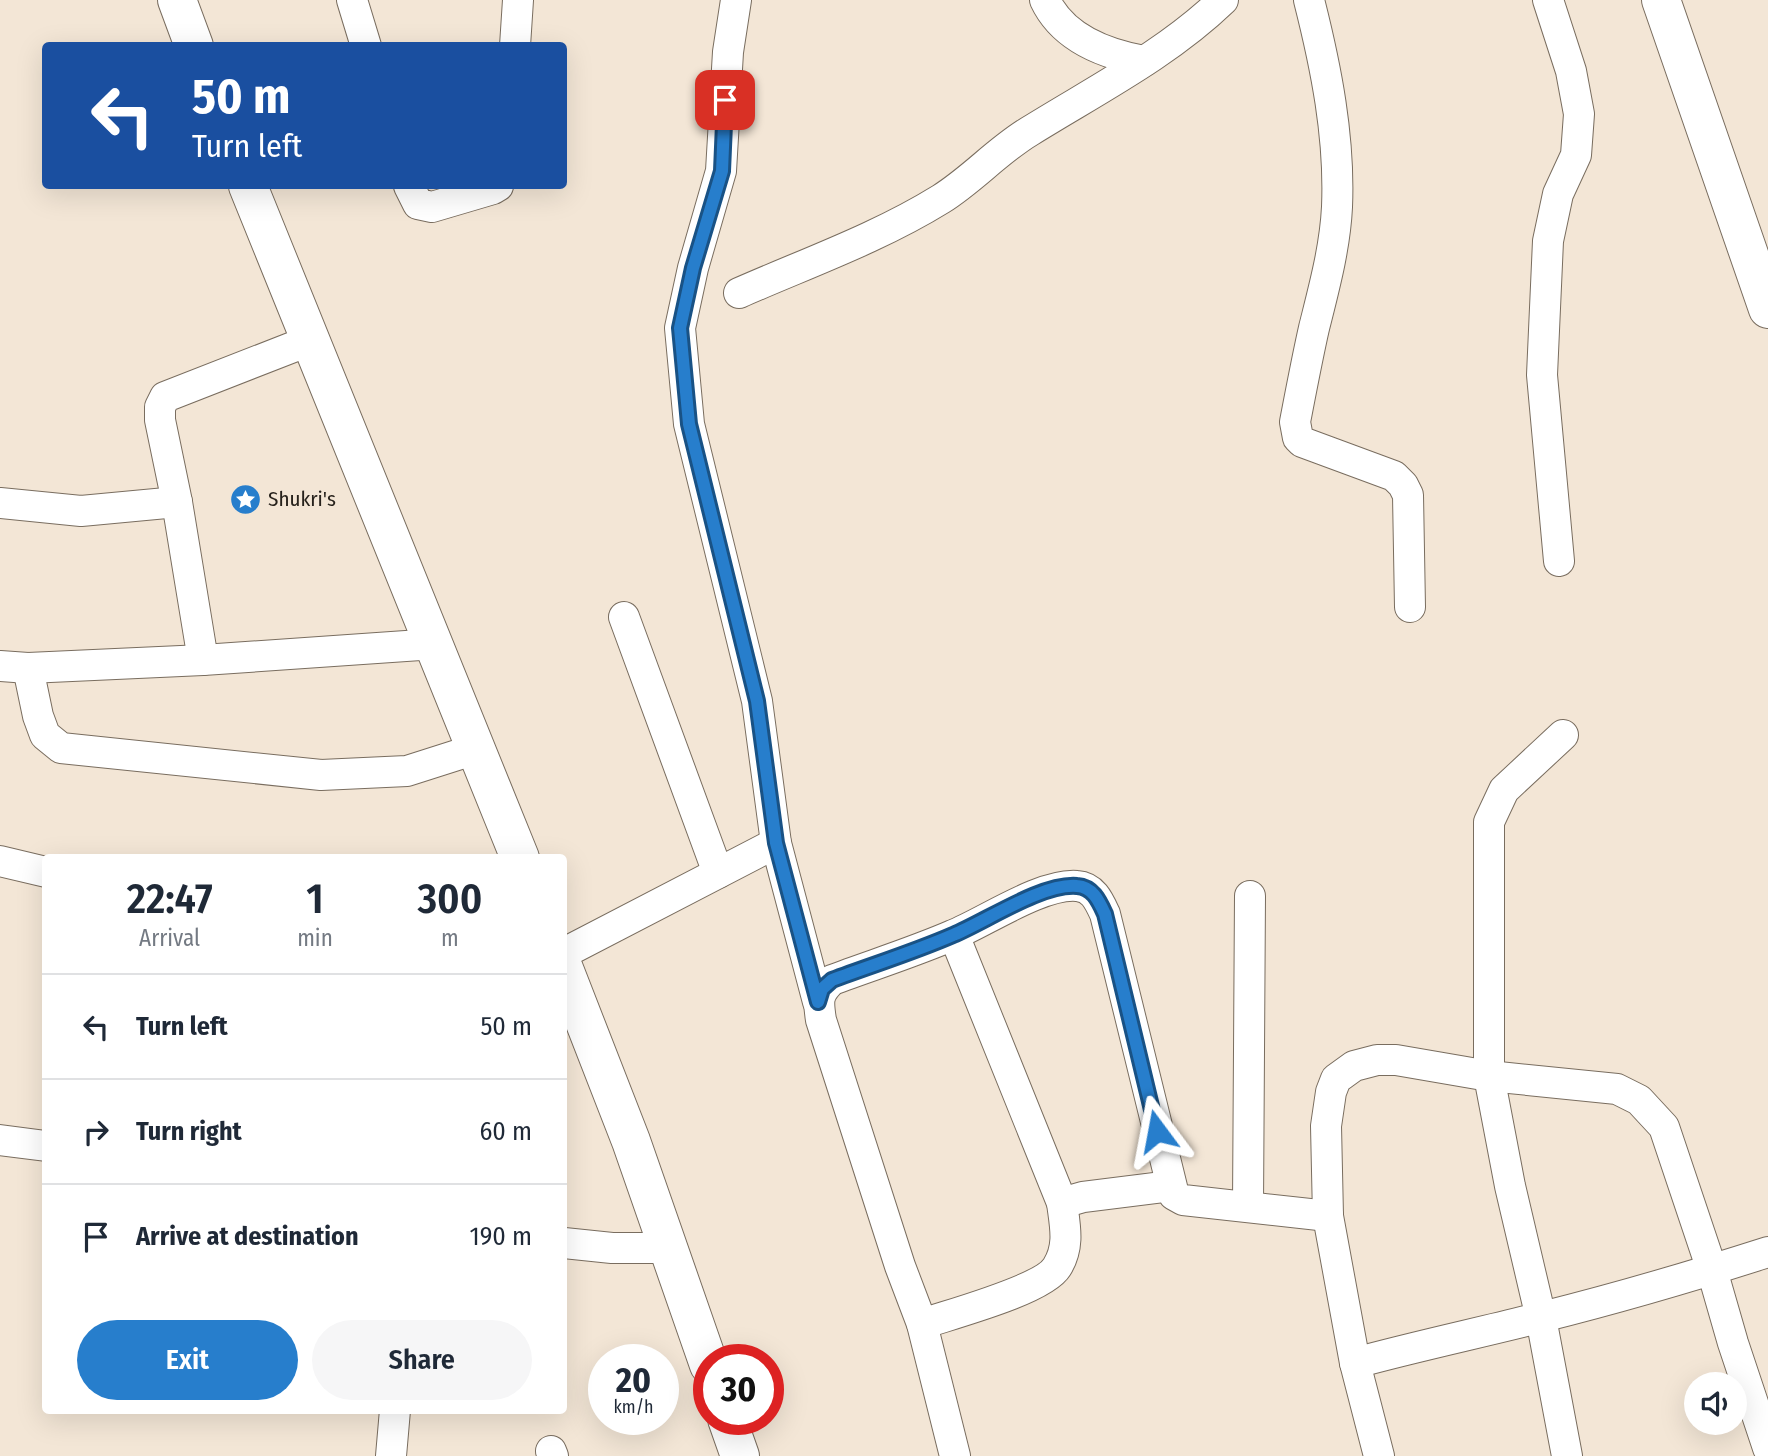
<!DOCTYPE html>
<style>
:root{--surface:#fff;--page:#f6f6f7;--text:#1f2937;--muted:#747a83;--line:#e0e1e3;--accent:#277ecc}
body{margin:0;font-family:"Fira Sans Condensed",sans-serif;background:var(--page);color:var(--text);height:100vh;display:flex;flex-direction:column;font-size:26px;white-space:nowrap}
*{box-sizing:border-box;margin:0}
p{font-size:23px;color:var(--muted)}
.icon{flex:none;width:38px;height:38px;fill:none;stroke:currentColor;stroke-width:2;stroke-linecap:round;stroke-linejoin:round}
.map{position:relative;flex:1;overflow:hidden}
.details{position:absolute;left:42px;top:854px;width:525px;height:560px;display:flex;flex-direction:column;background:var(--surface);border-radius:7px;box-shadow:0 7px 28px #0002}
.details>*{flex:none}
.banner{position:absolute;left:42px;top:42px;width:525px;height:147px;border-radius:7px;box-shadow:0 7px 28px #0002;background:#1a4fa0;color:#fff;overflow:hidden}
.buttons{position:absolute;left:1684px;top:1372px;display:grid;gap:14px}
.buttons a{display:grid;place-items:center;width:63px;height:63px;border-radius:50%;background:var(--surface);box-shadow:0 7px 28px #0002;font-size:35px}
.speed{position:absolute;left:588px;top:1344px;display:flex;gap:14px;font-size:35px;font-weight:700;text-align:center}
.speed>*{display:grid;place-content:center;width:91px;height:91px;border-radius:50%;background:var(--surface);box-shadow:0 7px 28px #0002;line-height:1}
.speed small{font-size:18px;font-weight:400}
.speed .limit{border:10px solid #d22;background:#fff;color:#111}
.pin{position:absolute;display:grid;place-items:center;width:60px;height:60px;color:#fff;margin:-30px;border-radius:14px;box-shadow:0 4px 10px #0006}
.me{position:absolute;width:77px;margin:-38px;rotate:347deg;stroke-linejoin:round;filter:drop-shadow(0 0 5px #0008)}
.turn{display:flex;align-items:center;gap:24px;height:147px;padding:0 35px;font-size:32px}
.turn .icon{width:91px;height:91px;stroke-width:2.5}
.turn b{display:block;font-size:49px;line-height:60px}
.eta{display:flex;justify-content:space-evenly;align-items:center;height:119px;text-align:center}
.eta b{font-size:42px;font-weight:600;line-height:49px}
.cta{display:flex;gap:14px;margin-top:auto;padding:14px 35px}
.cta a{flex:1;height:80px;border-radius:42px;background:var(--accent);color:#fff;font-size:28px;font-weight:600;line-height:80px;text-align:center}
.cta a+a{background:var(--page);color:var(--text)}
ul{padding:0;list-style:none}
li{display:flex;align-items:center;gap:21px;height:105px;padding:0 35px;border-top:2px solid var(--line)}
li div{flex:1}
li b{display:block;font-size:26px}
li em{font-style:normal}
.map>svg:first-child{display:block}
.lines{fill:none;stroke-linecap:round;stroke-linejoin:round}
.minor-casing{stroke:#796d5f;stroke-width:32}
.tertiary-casing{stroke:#796d5f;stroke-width:40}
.minor{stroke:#fff;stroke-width:30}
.tertiary{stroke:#fff;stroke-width:38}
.route-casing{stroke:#195285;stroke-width:18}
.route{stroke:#277ecc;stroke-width:12}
.labels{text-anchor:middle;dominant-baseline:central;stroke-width:6;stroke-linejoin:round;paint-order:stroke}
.poi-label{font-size:21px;fill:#27221c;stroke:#f3e6d6;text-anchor:start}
</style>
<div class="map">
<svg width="1768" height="1456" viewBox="0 0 1768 1456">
<rect width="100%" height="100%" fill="#f3e6d6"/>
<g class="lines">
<defs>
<g id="minor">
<path d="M352 0 366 46"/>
<path d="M736 0 728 52 721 171 693 268 680 328 689 424 757 701 776 843 818 1002"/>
<path d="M1045 0C1063 38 1105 54 1144 61"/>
<path d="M1309 0C1326 67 1340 137 1337 207 1335 248 1324 288 1314 328 1307 359 1301 391 1295 422L1298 438 1302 442 1394 476 1403 485 1408 495 1410 607"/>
<path d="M1548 0 1571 71 1579 114 1576 155 1558 194 1548 241 1542 375 1559 561"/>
<path d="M515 46 518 0"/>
<path d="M409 186 418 204 432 207 493 189 498 186"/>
<path d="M739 293C807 263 878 238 941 199 973 179 998 150 1030 131 1096 90 1167 54 1223 0"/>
<path d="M0 503 81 511 177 502"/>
<path d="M624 617 718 873"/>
<path d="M203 660 177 502 160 420V407L165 397 311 340"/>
<path d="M0 666 28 668 203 660 435 644"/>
<path d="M28 668 38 716 45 735 61 748 321 775 407 771 476 749"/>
<path d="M1563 735 1504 790 1489 822V1076L1510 1186 1541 1318 1567 1456"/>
<path d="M0 861 46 872"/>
<path d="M564 953 776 843"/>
<path d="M0 1140 46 1146"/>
<path d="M1062 1203 1083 1197 1171 1186"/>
<path d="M1248 1206 1250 896"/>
<path d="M564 1243 612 1248H670"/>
<path d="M922 1324C951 1314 1043 1290 1057 1267 1070 1246 1065 1226 1062 1203L954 935"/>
<path d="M1355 1363 1328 1216 1326 1126 1331 1092 1336 1079 1354 1066 1377 1060H1396L1489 1076 1617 1089 1639 1100 1664 1127 1712 1270 1733 1343 1768 1448"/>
<path d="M551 1451 553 1456"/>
<path d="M391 1456 395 1410"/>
<path d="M955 1456 922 1324 900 1266 821 1020C818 1001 817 994 832 980 872 965 914 952 953 935 985 922 1042 883 1077 886 1093 887 1099 901 1105 914L1174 1195 1183 1200 1328 1216"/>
<path d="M1379 1456 1355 1363C1417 1346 1479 1333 1542 1317 1618 1298 1693 1276 1768 1252"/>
</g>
<g id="tertiary">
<path d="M177 0 194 46"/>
<path d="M1661 0 1768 309"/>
<path d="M248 186 520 858"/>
<path d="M564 969 631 1141 709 1365"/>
<path d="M727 1419 740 1456"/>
</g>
</defs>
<use href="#minor" class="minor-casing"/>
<use href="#tertiary" class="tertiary-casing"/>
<use href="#minor" class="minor"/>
<use href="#tertiary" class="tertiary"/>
</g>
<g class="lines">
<defs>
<path id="route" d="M725 100 722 171 693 268 680 328 689 424 757 701 776 843 818 1002 822 989 832 980C872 965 914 952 953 935 985 922 1042 883 1077 886 1093 887 1099 901 1105 914L1157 1131"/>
</defs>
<use href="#route" class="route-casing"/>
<use href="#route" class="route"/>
</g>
<defs>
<symbol id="sight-disc" viewBox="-11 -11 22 22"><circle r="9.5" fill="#277ecc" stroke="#f3e6d6"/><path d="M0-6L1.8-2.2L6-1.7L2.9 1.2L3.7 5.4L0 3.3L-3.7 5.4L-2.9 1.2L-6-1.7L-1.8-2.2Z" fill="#fff"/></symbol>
</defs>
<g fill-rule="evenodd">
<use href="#sight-disc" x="228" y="482" width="35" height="35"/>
</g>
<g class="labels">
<g class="poi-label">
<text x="268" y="499">Shukri's</text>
</g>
</g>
</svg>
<div class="buttons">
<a><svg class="icon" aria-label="sound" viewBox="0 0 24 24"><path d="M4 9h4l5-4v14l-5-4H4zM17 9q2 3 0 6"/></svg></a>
</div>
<div class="speed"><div>20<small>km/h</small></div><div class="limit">30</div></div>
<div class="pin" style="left:725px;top:100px;background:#d93025"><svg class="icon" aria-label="arrive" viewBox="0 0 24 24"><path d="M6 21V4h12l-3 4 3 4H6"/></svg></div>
<svg class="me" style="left:1157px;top:1131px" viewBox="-20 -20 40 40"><path d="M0-17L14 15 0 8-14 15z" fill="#277ecc" stroke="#fff" stroke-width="4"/></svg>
<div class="banner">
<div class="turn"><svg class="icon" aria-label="left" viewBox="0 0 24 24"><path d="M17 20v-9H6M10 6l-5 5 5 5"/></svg><div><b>50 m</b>Turn left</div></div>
</div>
<section class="details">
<div class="eta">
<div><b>22:47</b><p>Arrival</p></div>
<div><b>1</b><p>min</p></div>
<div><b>300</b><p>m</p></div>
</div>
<ul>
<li><svg class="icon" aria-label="left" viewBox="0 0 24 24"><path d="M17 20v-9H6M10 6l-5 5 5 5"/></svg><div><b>Turn left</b></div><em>50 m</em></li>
<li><svg class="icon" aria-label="right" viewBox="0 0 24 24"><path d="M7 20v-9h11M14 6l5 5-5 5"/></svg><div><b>Turn right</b></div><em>60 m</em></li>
<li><svg class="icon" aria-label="arrive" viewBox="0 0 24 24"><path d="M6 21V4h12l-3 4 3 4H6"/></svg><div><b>Arrive at destination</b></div><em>190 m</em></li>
</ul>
<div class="cta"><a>Exit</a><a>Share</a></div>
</section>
</div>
